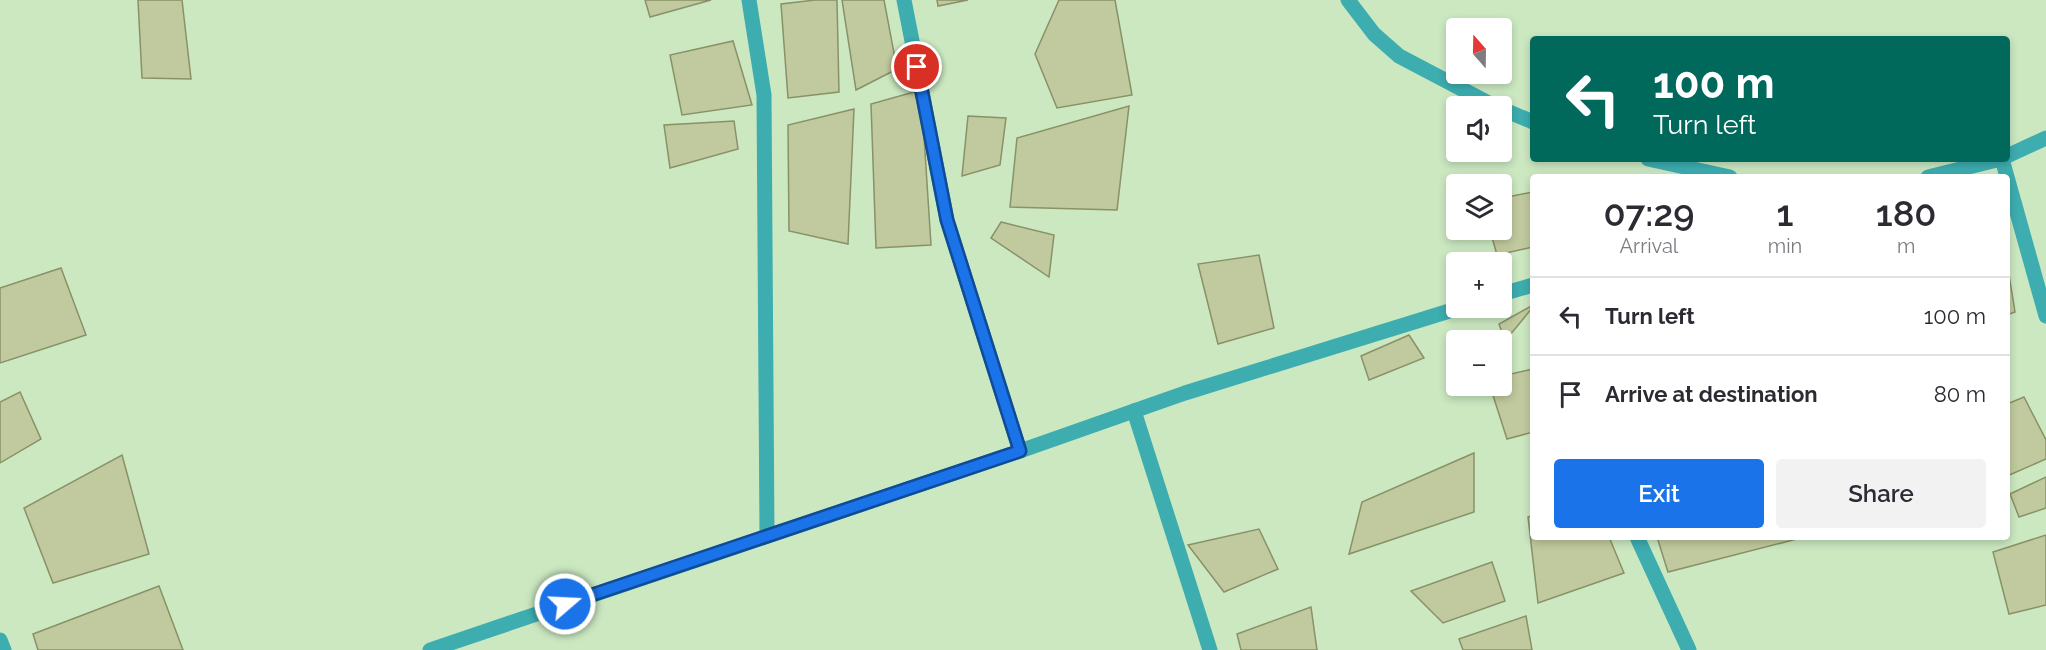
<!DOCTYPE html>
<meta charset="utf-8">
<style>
:root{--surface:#fff;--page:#f2f2f3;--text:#2b2b33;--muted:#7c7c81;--line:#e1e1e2;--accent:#1a73e8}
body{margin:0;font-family:Raleway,sans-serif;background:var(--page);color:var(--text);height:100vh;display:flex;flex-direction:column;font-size:22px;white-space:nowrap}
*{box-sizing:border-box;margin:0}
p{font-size:20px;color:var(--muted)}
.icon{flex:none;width:33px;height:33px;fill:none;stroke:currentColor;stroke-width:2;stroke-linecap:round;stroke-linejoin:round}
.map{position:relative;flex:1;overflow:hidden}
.drawer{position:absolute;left:1530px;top:174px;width:480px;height:366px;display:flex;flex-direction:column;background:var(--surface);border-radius:6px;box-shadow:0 3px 9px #0003}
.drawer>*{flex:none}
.banner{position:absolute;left:1530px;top:36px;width:480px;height:126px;border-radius:6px;box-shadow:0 3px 9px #0003;background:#00695c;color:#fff;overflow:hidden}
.needle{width:39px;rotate:340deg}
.controls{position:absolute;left:1446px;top:18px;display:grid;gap:12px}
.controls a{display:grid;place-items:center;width:66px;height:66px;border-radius:6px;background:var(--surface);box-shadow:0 3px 9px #0003;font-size:30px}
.pin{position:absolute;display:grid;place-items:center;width:51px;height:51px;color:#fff;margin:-26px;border:3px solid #fff;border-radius:50%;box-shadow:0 2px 6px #0007}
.me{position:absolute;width:66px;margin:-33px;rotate:71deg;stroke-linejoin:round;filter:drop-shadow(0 0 4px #0008)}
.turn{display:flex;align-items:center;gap:21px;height:126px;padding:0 24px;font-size:27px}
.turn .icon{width:78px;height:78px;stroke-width:2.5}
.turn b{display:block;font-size:42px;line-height:51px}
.eta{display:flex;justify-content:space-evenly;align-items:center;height:102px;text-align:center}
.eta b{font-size:36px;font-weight:600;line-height:42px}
.primary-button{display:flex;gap:12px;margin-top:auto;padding:12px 24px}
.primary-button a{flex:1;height:69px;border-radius:6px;background:var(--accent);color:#fff;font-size:24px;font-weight:600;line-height:69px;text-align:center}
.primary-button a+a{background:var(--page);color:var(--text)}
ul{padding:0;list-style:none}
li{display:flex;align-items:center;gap:18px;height:78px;padding:0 24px;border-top:2px solid var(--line)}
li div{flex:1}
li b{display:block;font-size:22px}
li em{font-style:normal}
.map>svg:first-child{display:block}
.building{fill:#c1ca9e;stroke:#899167;stroke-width:1.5}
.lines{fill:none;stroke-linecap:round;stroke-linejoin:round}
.minor{stroke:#3dadb0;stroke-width:15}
.route-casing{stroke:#114b97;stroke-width:15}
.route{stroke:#1a73e8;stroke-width:10}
</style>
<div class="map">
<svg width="2046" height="650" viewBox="0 0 2046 650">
<rect width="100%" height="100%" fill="#cbe8c1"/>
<g class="building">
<path d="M138 0H182L191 79 142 78Z"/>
<path d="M645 0H711L650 17Z"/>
<path d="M815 0H837L839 92 788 98 781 4Z"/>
<path d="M842 0H884L897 69 856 90Z"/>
<path d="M937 0H968L938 6Z"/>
<path d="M1059 0H1115L1132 95 1057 108 1035 54Z"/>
<path d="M733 41 752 105 682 115 670 55Z"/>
<path d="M921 90 931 245 876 248 871 104Z"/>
<path d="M1129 106 1117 210 1010 207 1017 138Z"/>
<path d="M854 109 848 244 789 231 788 125Z"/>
<path d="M968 116 1006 118 1000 165 962 176Z"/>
<path d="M734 121 738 149 670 168 664 125Z"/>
<path d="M1533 192V247L1497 255 1490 230H1502V198Z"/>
<path d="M1001 222 1054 235 1049 277 991 238Z"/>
<path d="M1259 255 1274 328 1218 344 1198 264Z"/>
<path d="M2007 262 2015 312 2007 315Z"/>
<path d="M61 268 86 335 0 363V288Z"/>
<path d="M1533 305V307L1505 341 1499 324Z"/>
<path d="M1409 335 1424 358 1369 380 1361 356Z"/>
<path d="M1533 369V432L1507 439 1490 386H1502V376Z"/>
<path d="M20 392 41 439 0 463V402Z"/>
<path d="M2024 397 2046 440V459L2007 476V404Z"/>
<path d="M1474 453V512L1349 554 1362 502Z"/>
<path d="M122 455 149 554 53 583 24 508Z"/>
<path d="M2046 477V508L2019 517 2010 494Z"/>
<path d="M1533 515V537H1609L1624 573 1538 603 1528 517Z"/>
<path d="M1259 529 1278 569 1224 592 1188 545Z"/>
<path d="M2046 535V605L2009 614 1993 552Z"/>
<path d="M1657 537H1797V539L1668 572Z"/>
<path d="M1492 562 1505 601 1443 623 1411 591Z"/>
<path d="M159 586 183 650H38L33 634Z"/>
<path d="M1311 607 1317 650H1241L1237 634Z"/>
<path d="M1526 616 1532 650H1463L1459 639Z"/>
</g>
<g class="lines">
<g class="minor">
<path d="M749 0 764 95 767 535"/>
<path d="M1348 0 1374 34 1399 56 1494 106"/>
<path d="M1502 109 1533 122"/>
<path d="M2007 156 2046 138"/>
<path d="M1648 159 1730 177"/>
<path d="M2002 159 2046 316"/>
<path d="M1928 177 2001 159"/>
<path d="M1502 294 1533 285"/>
<path d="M1134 411 1210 650"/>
<path d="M1020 451 1185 393 1459 308"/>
<path d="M1637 537 1689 650"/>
<path d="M0 640 4 650"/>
<path d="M430 650 1020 451 947 220 904 0"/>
</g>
</g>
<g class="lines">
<defs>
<path id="route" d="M565 604 1020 451 947 220 917 67"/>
</defs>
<use href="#route" class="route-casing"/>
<use href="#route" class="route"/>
</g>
</svg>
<div class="controls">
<a><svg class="needle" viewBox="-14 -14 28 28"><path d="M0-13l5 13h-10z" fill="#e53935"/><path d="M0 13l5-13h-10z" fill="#7c7c81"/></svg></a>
<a><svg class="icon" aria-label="sound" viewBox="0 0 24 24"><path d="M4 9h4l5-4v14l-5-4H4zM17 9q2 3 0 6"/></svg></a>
<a><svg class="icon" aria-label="layers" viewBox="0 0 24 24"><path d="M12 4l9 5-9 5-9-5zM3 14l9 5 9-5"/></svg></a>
<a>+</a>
<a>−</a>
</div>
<div class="pin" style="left:917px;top:67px;background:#d93025"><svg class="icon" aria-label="arrive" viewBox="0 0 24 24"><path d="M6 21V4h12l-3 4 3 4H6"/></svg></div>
<svg class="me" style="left:565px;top:604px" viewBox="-20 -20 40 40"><circle r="17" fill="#1a73e8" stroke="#fff" stroke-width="3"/><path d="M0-11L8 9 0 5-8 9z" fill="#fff"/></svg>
<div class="banner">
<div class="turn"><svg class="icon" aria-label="left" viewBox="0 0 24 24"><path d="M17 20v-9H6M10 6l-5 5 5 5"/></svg><div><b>100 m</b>Turn left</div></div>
</div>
<section class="drawer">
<div class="eta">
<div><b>07:29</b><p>Arrival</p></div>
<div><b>1</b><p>min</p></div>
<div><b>180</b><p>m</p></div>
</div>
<ul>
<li><svg class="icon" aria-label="left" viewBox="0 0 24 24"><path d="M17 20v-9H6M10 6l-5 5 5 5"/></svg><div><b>Turn left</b></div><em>100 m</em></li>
<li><svg class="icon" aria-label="arrive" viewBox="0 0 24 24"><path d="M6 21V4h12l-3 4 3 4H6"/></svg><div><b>Arrive at destination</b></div><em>80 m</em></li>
</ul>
<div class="primary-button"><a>Exit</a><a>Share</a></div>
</section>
</div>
